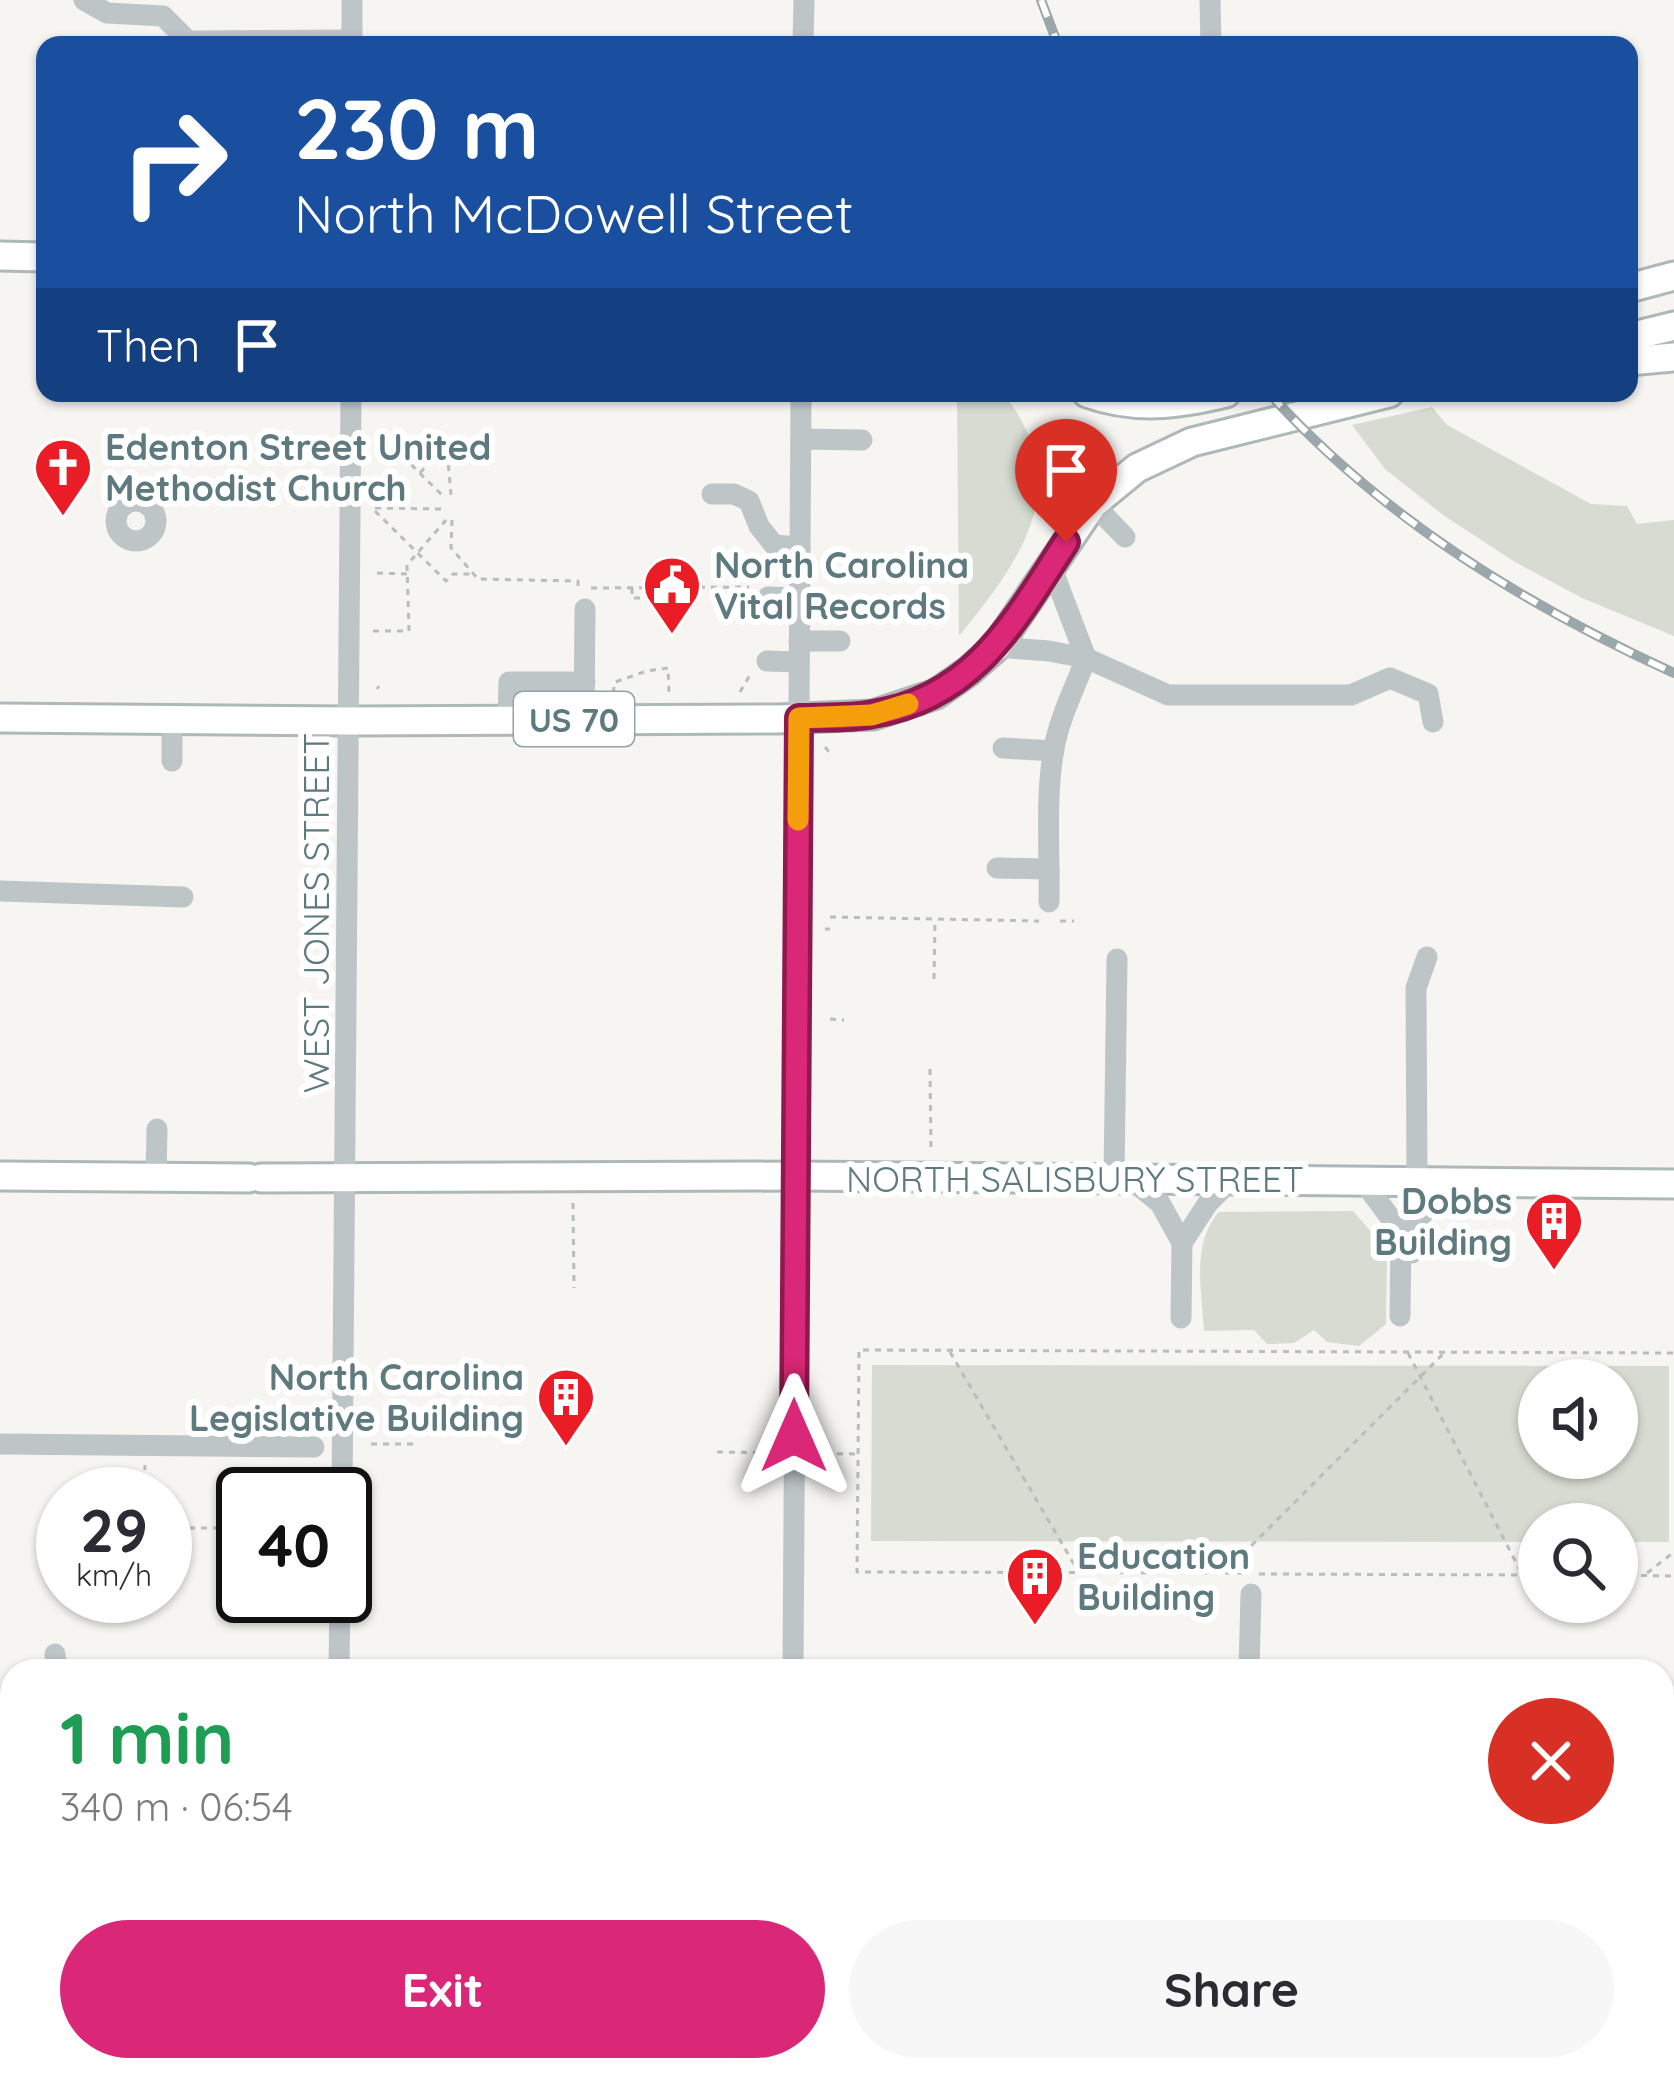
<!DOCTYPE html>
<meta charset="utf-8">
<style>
:root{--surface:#fff;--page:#f7f7f7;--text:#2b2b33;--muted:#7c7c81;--accent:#db2777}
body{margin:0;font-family:Quicksand,sans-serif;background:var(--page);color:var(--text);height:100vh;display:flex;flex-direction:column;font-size:45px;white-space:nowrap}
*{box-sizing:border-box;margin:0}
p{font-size:39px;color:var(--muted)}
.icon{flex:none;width:66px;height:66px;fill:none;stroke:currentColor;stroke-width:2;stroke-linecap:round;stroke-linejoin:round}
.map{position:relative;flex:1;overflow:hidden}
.details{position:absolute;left:0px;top:1659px;width:1674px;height:423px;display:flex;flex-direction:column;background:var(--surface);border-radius:36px 36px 0 0;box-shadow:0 3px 9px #0004}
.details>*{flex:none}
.guide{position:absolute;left:36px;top:36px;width:1602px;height:366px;border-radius:24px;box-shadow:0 3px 9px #0004;background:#1a4fa0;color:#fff;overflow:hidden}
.controls{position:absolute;left:1518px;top:1359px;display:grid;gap:24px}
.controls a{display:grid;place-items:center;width:120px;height:120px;border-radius:50%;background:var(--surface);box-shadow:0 3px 9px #0004;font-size:60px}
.speed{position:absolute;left:36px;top:1467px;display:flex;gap:24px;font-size:60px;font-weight:700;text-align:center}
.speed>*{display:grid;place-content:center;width:156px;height:156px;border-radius:50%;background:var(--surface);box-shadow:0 3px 9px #0004;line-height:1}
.speed small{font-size:30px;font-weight:400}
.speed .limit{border:6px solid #111;border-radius:18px;background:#fff;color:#111}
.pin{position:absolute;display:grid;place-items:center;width:102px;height:102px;color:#fff;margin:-123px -51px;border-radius:50% 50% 50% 0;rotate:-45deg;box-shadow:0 0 12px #0007}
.pin .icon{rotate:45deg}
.me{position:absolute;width:132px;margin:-66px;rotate:0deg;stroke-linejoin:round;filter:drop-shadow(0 0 9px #0008)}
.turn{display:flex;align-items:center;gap:42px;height:252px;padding:0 60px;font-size:54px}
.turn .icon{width:156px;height:156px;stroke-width:2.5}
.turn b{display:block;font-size:84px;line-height:102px}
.then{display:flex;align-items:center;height:114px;padding:0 60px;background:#0003;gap:24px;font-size:45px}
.round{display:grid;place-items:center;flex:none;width:126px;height:126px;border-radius:63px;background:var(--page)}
.head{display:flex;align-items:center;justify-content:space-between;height:204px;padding:0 60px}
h1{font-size:72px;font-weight:700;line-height:90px;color:#1e9e55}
.button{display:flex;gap:24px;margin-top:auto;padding:24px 60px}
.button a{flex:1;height:138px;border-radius:72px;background:var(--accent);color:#fff;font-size:48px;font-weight:700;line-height:138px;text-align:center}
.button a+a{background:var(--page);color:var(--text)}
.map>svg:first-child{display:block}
.green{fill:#d7dbd1;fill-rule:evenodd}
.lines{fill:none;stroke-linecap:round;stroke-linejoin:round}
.minor-tunnel{stroke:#d0d6d5;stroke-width:21;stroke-dasharray:21 10;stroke-linecap:butt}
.major-casing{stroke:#afb8b9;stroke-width:33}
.path{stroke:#b8bdbe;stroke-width:3;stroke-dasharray:6 6;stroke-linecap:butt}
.minor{stroke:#bec5c7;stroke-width:21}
.major{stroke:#fff;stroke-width:27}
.rail-casing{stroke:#9ba7aa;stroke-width:10}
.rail{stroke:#fff;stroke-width:6;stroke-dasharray:18;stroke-linecap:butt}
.path-bridge{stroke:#b8bdbe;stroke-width:3;stroke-dasharray:6 6;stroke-linecap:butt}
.route-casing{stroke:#8e194d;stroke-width:30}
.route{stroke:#db2777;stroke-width:21}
.slow{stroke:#f59e0b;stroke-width:21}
.labels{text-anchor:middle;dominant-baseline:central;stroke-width:12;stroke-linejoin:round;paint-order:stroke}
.shield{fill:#fff;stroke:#8fa2a5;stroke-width:3}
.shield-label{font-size:33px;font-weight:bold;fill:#5f7a7e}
.poi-label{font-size:36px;font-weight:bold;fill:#5f7a7e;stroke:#fff;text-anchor:start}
.street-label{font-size:36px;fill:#5f7a7e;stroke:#fff}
</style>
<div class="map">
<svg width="1674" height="2080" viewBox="0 0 1674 2080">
<rect width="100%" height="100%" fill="#f6f5f2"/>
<g class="green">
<path d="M957 393H1003C1076 485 1022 559 959 636Z"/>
<path d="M1432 407 1447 425 1591 504 1627 506 1637 524 1674 520V636L1582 598 1515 562 1443 515 1385 469 1352 425Z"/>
<path d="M1353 1211 1387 1250 1386 1324 1359 1346 1327 1342 1314 1330 1294 1343 1267 1344 1254 1330 1204 1331C1202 1292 1191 1243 1219 1212Z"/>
<path d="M872 1365 1669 1366V1542H1617V1524H1539V1542L871 1541ZM1617 1380V1458H1539V1380Z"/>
</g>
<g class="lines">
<path class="minor-tunnel" d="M863 393V396"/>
<defs>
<g id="major">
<path d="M0 256 45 257"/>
<path d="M1629 288 1674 276"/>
<path d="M1629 337 1674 326"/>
<path d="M1629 361 1674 357"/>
<path d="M1087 393C1135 410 1177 405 1226 393"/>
<path d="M0 718 350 721 778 719 873 715 936 694 969 671 996 647 1093 504 1137 468 1192 442 1389 393"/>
<path d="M0 1176 249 1178"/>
<path d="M261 1178 796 1176 1674 1184"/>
<path d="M0 1720 12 1721"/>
<path d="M1662 1731H1674"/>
</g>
</defs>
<use href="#major" class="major-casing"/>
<g class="path">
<path d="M377 431 444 497"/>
<path d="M392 446 474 444"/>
<path d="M420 473 445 446"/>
<path d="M451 495 448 461 451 457V446"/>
<path d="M375 508 442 509"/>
<path d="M375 511 446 581 453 574H474"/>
<path d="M452 520 451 548 478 579 578 581V588H581"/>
<path d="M377 573 407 574"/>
<path d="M591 588 749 587"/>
<path d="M632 588V598H655"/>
<path d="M373 631H409L407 565 446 520"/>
<path d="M377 689 379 686"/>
<path d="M740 692 750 675"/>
<path d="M613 693 615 682 647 671 668 668 669 694"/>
<path d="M825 747 829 752"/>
<path d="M830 917 1039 921"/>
<path d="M1060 921H1074"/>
<path d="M825 929H830"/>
<path d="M934 979 935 921"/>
<path d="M830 1019 844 1020"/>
<path d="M930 1069 931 1150"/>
<path d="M573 1203 574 1288"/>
<path d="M950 1352 1078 1571"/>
<path d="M1408 1353 1522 1574"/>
<path d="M823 1439H825"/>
<path d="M371 1444H415"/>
<path d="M144 1494 145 1465"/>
<path d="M165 1528H243"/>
<path d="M1226 1571 1444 1353"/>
<path d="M1243 1573 857 1572 859 1350 1674 1353"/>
<path d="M1647 1573 1674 1552"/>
<path d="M1259 1574 1539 1575"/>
<path d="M1617 1575 1674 1576"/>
<path d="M408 2080V2070"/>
<path d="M567 2080V2070"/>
</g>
<g class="minor">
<path d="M84 0 107 13 163 16 188 41 352 40"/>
<path d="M1210 0 1211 45"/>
<path d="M352 45V0"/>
<path d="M803 45 804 0"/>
<path d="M801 439 862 440"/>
<path d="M712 494H734L749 501 759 526 774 545 800 547"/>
<circle cx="136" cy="521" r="20"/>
<path d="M1093 504 1125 537"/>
<path d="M768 597 799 598"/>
<path d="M799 641H840"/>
<path d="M996 647 1049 651 1086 658 1168 695H1351L1390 678 1428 694 1433 722"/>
<path d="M767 661 799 662"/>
<path d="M508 719 509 682H585"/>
<path d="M584 719 585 609"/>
<path d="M1003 748 1054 751"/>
<path d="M172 761V720"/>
<path d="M997 868 1049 869"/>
<path d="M0 891 183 897"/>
<path d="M1049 902C1050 851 1045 798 1054 748 1060 716 1075 688 1086 658L1051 566"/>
<path d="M156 1177 157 1129"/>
<path d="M1114 1178 1117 959"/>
<path d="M1129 1178 1160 1203 1182 1243 1181 1318"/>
<path d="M1363 1181 1401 1232 1400 1316"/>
<path d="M1417 1181 1416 988 1427 957"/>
<path d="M1182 1243 1208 1203 1232 1179"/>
<path d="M1412 1253 1416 1222 1450 1182"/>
<path d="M0 1444 314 1447"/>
<path d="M342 1494 351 393"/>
<path d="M55 1654 56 1665 67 1670 144 1671"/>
<path d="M339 1671 340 1596"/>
<path d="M793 1671 801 393"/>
<path d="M1249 1671 1251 1594"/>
<path d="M1662 1991H1674"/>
<path d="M340 2070V2080"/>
<path d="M1558 2070V2080"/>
<path d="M791 2080V2070"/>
<path d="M1051 2080V2070"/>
</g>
<use href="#major" class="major"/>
<defs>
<g id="rail">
<path d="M1041 0 1058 45"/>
<path d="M1269 393C1381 517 1523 604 1674 673"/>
</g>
</defs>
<use href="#rail" class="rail-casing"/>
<use href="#rail" class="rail"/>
<path class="path-bridge" d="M717 1452 858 1454"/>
</g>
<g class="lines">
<defs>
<path id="route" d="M794 1436 799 718C823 717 849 719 873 714 975 697 1014 622 1066 542"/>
</defs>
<use href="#route" class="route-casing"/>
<use href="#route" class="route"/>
<path class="slow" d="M798 820 799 718 872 715 908 704"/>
</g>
<defs>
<symbol id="church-pin" viewBox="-11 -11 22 30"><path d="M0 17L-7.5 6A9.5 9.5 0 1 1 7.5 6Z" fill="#ea1d27" stroke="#fff"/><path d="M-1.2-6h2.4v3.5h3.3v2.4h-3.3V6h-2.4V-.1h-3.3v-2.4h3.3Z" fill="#fff"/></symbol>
<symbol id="civic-pin" viewBox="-11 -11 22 30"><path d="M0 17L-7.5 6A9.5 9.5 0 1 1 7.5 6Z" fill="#ea1d27" stroke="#fff"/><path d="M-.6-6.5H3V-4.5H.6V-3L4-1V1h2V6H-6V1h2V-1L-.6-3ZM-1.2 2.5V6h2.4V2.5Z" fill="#fff"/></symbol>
<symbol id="building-pin" viewBox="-11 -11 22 30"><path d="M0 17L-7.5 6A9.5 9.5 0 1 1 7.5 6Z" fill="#ea1d27" stroke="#fff"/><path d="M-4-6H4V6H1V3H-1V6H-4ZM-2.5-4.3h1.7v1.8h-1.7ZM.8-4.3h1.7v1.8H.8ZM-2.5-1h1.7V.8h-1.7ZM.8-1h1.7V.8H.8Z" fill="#fff"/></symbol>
</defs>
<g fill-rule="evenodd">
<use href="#church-pin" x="30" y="434" width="66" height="90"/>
<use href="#civic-pin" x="639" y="552" width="66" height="90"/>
<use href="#building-pin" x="1521" y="1188" width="66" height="90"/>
<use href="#building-pin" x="533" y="1364" width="66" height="90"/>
<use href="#building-pin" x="1002" y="1543" width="66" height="90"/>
</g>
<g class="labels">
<rect class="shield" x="514" y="692" width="120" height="54" rx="9"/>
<g class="shield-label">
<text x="574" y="719">US 70</text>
</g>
<g class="poi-label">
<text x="105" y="446">Edenton Street United<tspan x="105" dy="41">Methodist Church</tspan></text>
<text x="714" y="564">North Carolina<tspan x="714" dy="41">Vital Records</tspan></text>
<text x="1512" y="1200" text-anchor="end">Dobbs<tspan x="1512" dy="41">Building</tspan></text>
<text x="524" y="1376" text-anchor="end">North Carolina<tspan x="524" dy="41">Legislative Building</tspan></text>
<text x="1077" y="1555">Education<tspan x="1077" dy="41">Building</tspan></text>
</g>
<g class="street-label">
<text transform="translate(315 913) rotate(-90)">WEST JONES STREET</text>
<text x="1075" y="1178">NORTH SALISBURY STREET</text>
</g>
</g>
</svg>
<div class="controls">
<a><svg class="icon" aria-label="sound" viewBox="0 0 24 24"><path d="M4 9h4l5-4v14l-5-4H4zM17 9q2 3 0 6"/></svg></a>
<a><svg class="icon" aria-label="search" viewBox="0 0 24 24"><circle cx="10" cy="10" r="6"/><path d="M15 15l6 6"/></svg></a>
</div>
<div class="speed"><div>29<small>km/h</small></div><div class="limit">40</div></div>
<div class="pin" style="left:1066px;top:542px;background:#d93025"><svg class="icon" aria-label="arrive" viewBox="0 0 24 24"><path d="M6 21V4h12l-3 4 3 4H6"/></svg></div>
<svg class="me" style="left:794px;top:1436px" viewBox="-20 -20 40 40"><path d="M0-17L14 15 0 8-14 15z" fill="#db2777" stroke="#fff" stroke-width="4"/></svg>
<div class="guide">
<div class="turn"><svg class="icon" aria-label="right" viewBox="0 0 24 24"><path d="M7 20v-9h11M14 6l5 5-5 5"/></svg><div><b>230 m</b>North McDowell Street</div></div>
<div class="then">Then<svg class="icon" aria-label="arrive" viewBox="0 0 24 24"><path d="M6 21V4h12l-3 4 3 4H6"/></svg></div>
</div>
<section class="details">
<div class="head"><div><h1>1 min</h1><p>340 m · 06:54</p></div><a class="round" style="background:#d93025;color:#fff"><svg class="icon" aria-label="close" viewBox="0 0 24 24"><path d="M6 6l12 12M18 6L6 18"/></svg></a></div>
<div class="button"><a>Exit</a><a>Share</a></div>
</section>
</div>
